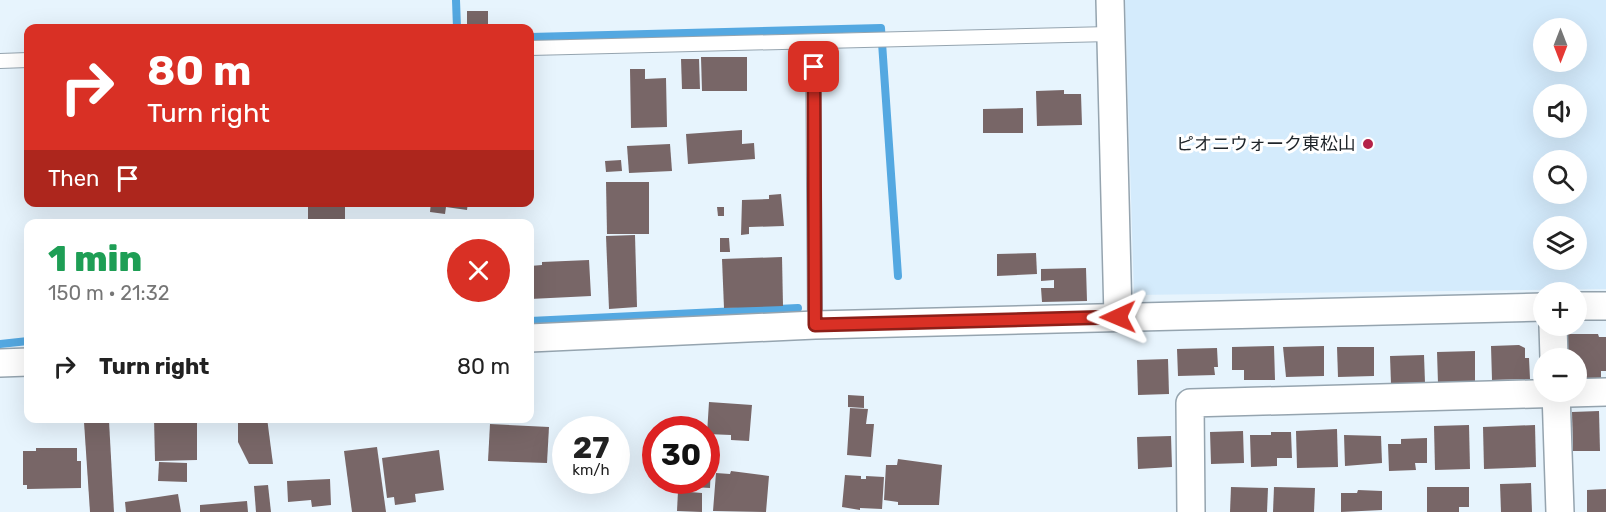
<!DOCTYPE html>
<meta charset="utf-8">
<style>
:root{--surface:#fff;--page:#f6f6f6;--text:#222;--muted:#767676}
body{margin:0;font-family:Rubik,"Noto Sans JP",sans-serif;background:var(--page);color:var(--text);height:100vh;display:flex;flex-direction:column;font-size:22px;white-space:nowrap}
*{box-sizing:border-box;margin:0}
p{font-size:20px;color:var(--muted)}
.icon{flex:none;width:33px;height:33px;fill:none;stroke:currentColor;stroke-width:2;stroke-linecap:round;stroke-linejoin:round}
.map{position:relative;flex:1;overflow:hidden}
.sheet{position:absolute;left:24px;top:219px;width:510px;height:204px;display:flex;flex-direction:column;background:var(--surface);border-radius:12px;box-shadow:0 6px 24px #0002}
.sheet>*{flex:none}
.hud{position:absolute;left:24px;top:24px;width:510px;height:183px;border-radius:12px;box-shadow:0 6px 24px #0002;background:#d93025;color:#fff;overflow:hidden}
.needle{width:39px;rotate:180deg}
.buttons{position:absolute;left:1533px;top:18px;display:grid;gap:12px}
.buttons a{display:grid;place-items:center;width:54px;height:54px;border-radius:50%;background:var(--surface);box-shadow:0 6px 24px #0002;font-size:30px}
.speed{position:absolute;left:552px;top:416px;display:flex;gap:12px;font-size:30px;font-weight:700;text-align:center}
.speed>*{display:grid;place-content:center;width:78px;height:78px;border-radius:50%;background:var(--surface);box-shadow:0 6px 24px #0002;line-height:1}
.speed small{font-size:15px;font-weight:400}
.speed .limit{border:9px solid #d22;background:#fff;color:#111}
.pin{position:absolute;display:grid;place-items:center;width:51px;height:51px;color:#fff;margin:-26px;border-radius:12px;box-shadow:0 3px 9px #0006}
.me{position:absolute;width:66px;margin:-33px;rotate:269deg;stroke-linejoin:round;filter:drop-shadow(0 0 4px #0008)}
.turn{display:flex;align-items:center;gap:21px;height:126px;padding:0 24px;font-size:27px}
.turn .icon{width:78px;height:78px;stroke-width:2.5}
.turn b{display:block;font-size:42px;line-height:51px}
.then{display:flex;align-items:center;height:57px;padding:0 24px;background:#0003;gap:12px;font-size:22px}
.round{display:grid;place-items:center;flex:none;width:63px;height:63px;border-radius:32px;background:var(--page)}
.headline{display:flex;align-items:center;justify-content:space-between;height:102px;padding:0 24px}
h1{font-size:36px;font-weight:800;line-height:45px;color:#1e9e55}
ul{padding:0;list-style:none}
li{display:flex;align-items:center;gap:18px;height:90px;padding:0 24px}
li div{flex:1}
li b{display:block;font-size:22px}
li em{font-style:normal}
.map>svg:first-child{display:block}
.built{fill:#d4ebfc;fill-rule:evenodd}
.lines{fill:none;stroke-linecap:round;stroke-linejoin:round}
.stream{stroke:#54a8e1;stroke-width:8}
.building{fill:#786667}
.lane-casing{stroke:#95a4af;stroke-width:16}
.street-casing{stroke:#95a4af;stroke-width:30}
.lane{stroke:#fff;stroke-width:14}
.street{stroke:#fff;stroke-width:27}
.route-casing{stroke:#8d1f18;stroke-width:15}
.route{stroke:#d93025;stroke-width:10}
.poi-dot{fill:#b42248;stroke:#fff;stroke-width:2}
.labels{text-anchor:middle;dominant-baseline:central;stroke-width:6;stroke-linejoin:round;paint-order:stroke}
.poi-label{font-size:18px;fill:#1e2429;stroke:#fff;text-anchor:end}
</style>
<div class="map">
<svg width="1606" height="512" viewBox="0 0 1606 512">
<rect width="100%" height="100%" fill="#e7f4fd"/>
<path class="built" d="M1125 0H1606V289L1134 295ZM1544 28H1576V62H1544ZM1576 94V128H1544V94ZM1576 160V194H1544V160ZM1544 226H1576V260H1544Z"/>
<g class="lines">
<g class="stream">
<path d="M456 0 457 28"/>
<path d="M530 37 881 28 898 276"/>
<path d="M530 321 798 308"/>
<path d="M0 344 28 341"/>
</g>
</g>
<g class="building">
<rect x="467" y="11" width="21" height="17"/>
<path d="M701 57H747V91H702Z"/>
<path d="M681 59H699L700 89H682Z"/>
<path d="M630 69H645V79L666 78 667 127 631 128Z"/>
<path d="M1064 90V94H1081L1082 125 1037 126 1036 91Z"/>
<path d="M1023 108V133H983V109Z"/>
<path d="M742 130V144L754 143 755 159 688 164 686 134Z"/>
<path d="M670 144 672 171 629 173 627 146Z"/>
<path d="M621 160 622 171 606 172 605 161Z"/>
<path d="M606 182H649V234H607Z"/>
<path d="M781 194 784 226 749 227V234L741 235 742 200 769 199V195Z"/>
<path d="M431 202H468L467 210 446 207 445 214 430 212Z"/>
<rect x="308" y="203" width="37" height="21"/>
<path d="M717 207H724V216H718Z"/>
<path d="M635 235 637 307 609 309 606 236Z"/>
<path d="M720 238H729L730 252H720Z"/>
<path d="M1036 253 1037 274 997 276V254Z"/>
<path d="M782 257 783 306 724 308 722 259Z"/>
<path d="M589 260 591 296 530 299V266L542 265V262Z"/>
<path d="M1086 268 1087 301 1042 302 1041 288H1054V280L1041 281V269Z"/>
<path d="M1567 334H1598L1599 337H1606V371H1601V378L1576 379V358H1567Z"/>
<path d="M1519 345 1525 348V358H1529L1530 379 1492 380 1491 346Z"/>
<path d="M1274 346 1275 380H1244V370H1232V347Z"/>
<path d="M1324 346V376L1286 377 1283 347Z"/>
<path d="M1337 347H1374V376L1338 377Z"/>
<path d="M1217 348 1218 367H1214L1215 375 1178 376 1177 349Z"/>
<path d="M1475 351V382L1438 383 1437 352Z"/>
<path d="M1424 355 1425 383 1391 384 1390 356Z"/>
<path d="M1168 359 1169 394 1138 395 1137 360Z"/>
<path d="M848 395 864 396V408L848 407Z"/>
<path d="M709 402 752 405 749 441 731 440V435L707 434Z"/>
<path d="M850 408 868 409 866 424H874L871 457 847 455Z"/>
<path d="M1599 411 1600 451H1573L1572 412Z"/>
<path d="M154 418H197V460L155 461Z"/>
<path d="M238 418H267L273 464H249L238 442Z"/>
<path d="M109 421 114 512H90L84 422Z"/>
<path d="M490 424 549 427 547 463 488 461Z"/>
<path d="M1469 425 1470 469 1435 470 1434 426Z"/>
<path d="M1535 425 1536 467 1484 469 1483 427Z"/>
<path d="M1337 429 1338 467 1297 468 1296 431Z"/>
<path d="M1243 431 1244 463 1211 464 1210 432Z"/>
<path d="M1271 432H1291L1292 458H1277V466L1251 467 1250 435H1271Z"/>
<path d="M1344 435 1381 436 1382 463 1345 466Z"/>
<path d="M1171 436 1172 467 1138 469 1137 437Z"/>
<path d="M1427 438V463H1415L1416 470 1389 471 1388 444H1401V439Z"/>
<path d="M377 447 386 512H352L344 451Z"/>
<path d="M36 448H77V461H81V488L27 489V485H23V451H36Z"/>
<path d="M439 450 444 490 415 494 416 502 395 505 394 497 387 498 382 458Z"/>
<path d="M898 459 942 465 939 505H898V502L884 500 886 465H897Z"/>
<path d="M159 462 187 463V482L158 481Z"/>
<path d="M706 465H711L710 488 677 486V480H706Z"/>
<path d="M731 471 769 476 766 512 713 511 716 473 730 474Z"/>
<path d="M845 475 861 476V479H866V476L884 477 882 509 860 508V510L842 507Z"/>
<path d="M330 479 331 505 312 507 311 500 288 502 287 481Z"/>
<path d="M1531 483 1532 512H1501L1500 484Z"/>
<path d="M268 485 271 512H256L254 486Z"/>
<path d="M1231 487 1268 488 1267 512H1230Z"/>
<path d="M1274 487 1315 488 1314 512H1273Z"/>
<path d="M1427 487H1469V507H1459V512H1427Z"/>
<path d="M1606 489V512H1587V490Z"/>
<path d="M1358 490 1382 491V510L1341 512V493H1357Z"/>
<path d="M678 491 702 493V512L677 511Z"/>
<path d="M178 494 181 512H126L125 502Z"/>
<path d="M247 501 248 512H200V505Z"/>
</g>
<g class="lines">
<defs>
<g id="lane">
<path d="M813 43 815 325"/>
<path d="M530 48 1110 34"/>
<path d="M0 61 28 60"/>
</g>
<g id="street">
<path d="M1110 0 1118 317"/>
<path d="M1576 306H1606"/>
<path d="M1553 326 1554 358"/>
<path d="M530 338 815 325 1544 307"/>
<path d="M0 363 28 362"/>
<path d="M1556 392 1560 512"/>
<path d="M1191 512 1190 403 1606 392"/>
</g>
</defs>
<use href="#lane" class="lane-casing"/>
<use href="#street" class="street-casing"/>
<use href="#lane" class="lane"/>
<use href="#street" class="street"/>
</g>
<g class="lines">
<defs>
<path id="route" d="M814 67 815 325 1118 317"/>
</defs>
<use href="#route" class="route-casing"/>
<use href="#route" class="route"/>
</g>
<circle class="poi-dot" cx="1368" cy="144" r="6"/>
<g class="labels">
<g class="poi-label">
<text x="1356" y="144">ピオニウォーク東松山</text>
</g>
</g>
</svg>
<div class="buttons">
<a><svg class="needle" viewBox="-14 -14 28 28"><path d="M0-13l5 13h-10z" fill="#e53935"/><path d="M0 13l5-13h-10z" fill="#767676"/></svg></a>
<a><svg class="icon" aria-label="sound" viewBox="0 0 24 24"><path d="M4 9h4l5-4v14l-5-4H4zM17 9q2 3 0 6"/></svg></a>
<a><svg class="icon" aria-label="search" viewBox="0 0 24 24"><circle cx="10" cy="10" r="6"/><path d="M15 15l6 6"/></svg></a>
<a><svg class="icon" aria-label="layers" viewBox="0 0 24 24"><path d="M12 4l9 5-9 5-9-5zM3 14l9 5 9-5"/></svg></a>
<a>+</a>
<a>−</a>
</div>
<div class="speed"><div>27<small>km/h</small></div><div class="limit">30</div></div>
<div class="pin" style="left:814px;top:67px;background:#d93025"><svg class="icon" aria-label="arrive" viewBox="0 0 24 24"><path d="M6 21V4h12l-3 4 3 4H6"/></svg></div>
<svg class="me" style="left:1118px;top:317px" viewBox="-20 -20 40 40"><path d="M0-17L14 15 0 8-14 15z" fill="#d93025" stroke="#fff" stroke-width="4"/></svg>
<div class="hud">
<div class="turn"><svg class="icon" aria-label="right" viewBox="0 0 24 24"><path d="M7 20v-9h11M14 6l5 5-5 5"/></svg><div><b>80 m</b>Turn right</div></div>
<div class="then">Then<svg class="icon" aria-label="arrive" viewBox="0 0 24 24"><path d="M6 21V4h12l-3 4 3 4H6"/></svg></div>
</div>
<section class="sheet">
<div class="headline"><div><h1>1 min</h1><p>150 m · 21:32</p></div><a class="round" style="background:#d93025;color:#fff"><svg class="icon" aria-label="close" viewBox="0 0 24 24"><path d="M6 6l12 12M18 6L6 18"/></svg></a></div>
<ul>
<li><svg class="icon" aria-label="right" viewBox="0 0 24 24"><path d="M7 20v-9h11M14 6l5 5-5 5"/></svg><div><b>Turn right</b></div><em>80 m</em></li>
</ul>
</section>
</div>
